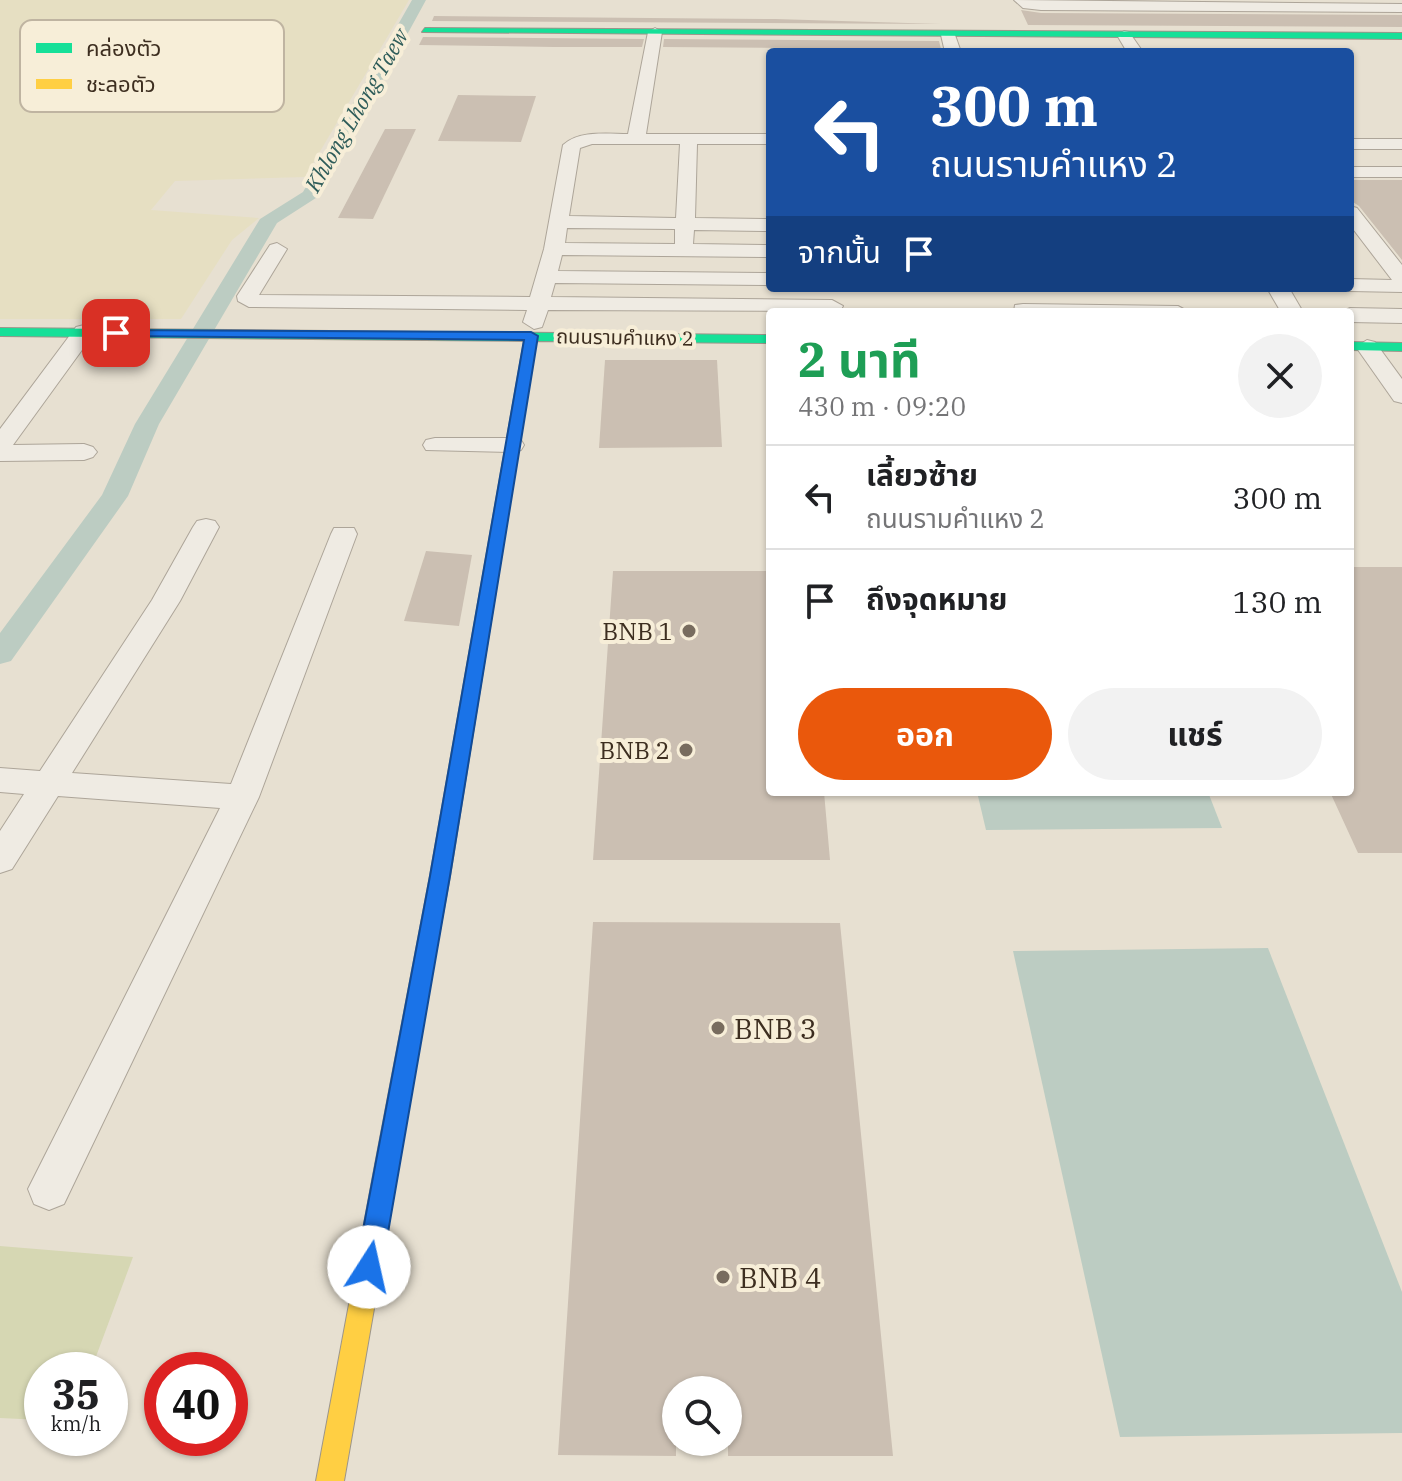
<!DOCTYPE html>
<html lang="th">
<meta charset="utf-8">
<style>
:root{--surface:#fff;--page:#f2f2f2;--text:#202124;--muted:#757577;--line:#e0e0e0;--accent:#ea580c}
body{margin:0;font-family:"IBM Plex Serif","Noto Sans Thai",serif;background:var(--page);color:var(--text);height:100vh;display:flex;flex-direction:column;font-size:30px;white-space:nowrap}
*{box-sizing:border-box;margin:0}
p{font-size:26px;color:var(--muted)}
.icon{flex:none;width:44px;height:44px;fill:none;stroke:currentColor;stroke-width:2;stroke-linecap:round;stroke-linejoin:round}
.map{position:relative;flex:1;overflow:hidden}
.drawer{position:absolute;left:766px;top:308px;width:588px;height:488px;display:flex;flex-direction:column;background:var(--surface);border-radius:8px;box-shadow:0 2px 6px #0004}
.drawer>*{flex:none}
.top-card{position:absolute;left:766px;top:48px;width:588px;height:244px;border-radius:8px;box-shadow:0 2px 6px #0004;background:#1a4fa0;color:#fff;overflow:hidden}
.tools{position:absolute;left:662px;top:1376px;display:grid;gap:16px}
.tools a{display:grid;place-items:center;width:80px;height:80px;border-radius:50%;background:var(--surface);box-shadow:0 2px 6px #0004;font-size:40px}
.speed{position:absolute;left:24px;top:1352px;display:flex;gap:16px;font-size:40px;font-weight:700;text-align:center}
.speed>*{display:grid;place-content:center;width:104px;height:104px;border-radius:50%;background:var(--surface);box-shadow:0 2px 6px #0004;line-height:1}
.speed small{font-size:20px;font-weight:400}
.speed .limit{border:12px solid #d22;background:#fff;color:#111}
.pin{position:absolute;display:grid;place-items:center;width:68px;height:68px;color:#fff;margin:-34px;border-radius:16px;box-shadow:0 4px 12px #0006}
.me{position:absolute;width:88px;margin:-44px;rotate:10deg;stroke-linejoin:round;filter:drop-shadow(0 0 6px #0008)}
.turn{display:flex;align-items:center;gap:28px;height:168px;padding:0 32px;font-size:36px}
.turn .icon{width:104px;height:104px;stroke-width:2.5}
.turn b{display:block;font-size:56px;line-height:68px}
.then{display:flex;align-items:center;height:76px;padding:0 32px;background:#0003;gap:16px;font-size:30px}
.round{display:grid;place-items:center;flex:none;width:84px;height:84px;border-radius:42px;background:var(--page)}
.summary{display:flex;align-items:center;justify-content:space-between;height:136px;padding:0 32px}
h1{font-size:48px;font-weight:700;line-height:60px;color:#1e9e55}
.button{display:flex;gap:16px;margin-top:auto;padding:16px 32px}
.button a{flex:1;height:92px;border-radius:48px;background:var(--accent);color:#fff;font-size:32px;font-weight:700;line-height:92px;text-align:center}
.button a+a{background:var(--page);color:var(--text)}
ul{padding:0;list-style:none}
li{display:flex;align-items:center;gap:24px;height:104px;padding:0 32px;border-top:2px solid var(--line)}
li div{flex:1}
li b{display:block;font-size:30px}
li em{font-style:normal}
.map>svg:first-child{display:block}
.farmland{fill:#e6dfc2}
.green{fill:#d6d7b3}
.water{fill:#bcccc2}
.lines{fill:none;stroke-linecap:round;stroke-linejoin:round}
.canal{fill:#bcccc2;fill-rule:evenodd}
.building{fill:#cbbfb2}
.street-casing{stroke:#ada599;stroke-width:2}
.fast-casing{stroke:#9c958a;stroke-width:2}
.slow-casing{stroke:#9c958a;stroke-width:2}
.street{fill:#efebe3;fill-rule:evenodd}
.fast{fill:#16e098;fill-rule:evenodd}
.slow{fill:#ffcf43;fill-rule:evenodd}
.route{fill:#1a73e8;stroke:#114b97;stroke-width:2}
.poi-dot{fill:#786c5e;stroke:#f7eed8;stroke-width:3}
.labels{text-anchor:middle;dominant-baseline:central;stroke-width:8;stroke-linejoin:round;paint-order:stroke}
.far-street-label{font-size:20px;fill:#3d2e20;stroke:#f7eed8}
.far-water-label{font-size:22px;font-style:italic;fill:#2f5d5a;stroke:#f7eed8}
.poi-label{font-size:24px;fill:#3d2e20;stroke:#f7eed8;text-anchor:end}
.near-poi-label{font-size:28px;fill:#3d2e20;stroke:#f7eed8;text-anchor:start}
.key{fill:#f7eed8;stroke:#bfb4a1;stroke-width:2}
.key-label{font-size:22px;fill:#3d2e20}
</style>
<div class="map">
<svg width="1402" height="1481" viewBox="0 0 1402 1481">
<rect width="100%" height="100%" fill="#e7e0d1"/>
<path class="farmland" d="M0 0H409L305 177 175 181 151 210 259 218 232 240 181 319H0Z"/>
<path class="green" d="M0 1246 133 1257 91 1370H42V1420L0 1418Z"/>
<g class="water">
<path d="M977 792H1208L1222 828 986 830Z"/>
<path d="M1268 948 1402 1292V1433L1120 1437 1013 951Z"/>
</g>
<g class="lines">
<path class="canal" d="M412 0H426L319 196 277 223 159 424 128 496 11 661 0 664V633L102 495 135 424 260 219 303 192Z"/>
</g>
<g class="building">
<path d="M1021 10 1041 13 1402 15V27L1028 25Z"/>
<path d="M434 16 775 19 941 24 432 21Z"/>
<path d="M423 37 644 39 642 47H554L419 45Z"/>
<path d="M664 39 939 41 941 49 663 47Z"/>
<path d="M458 95 536 96 521 142 438 141Z"/>
<path d="M385 129H416L373 219 338 218Z"/>
<path d="M1350 180H1402V260L1359 206 1350 200Z"/>
<path d="M605 360H717L722 447 599 448Z"/>
<path d="M426 551 472 555 459 626 404 621Z"/>
<path d="M1350 567H1402V853H1358L1330 792H1350Z"/>
<path d="M613 571H770V792H824L830 860H593Z"/>
<path d="M593 922 840 923 893 1456H728V1390H676V1456L558 1455Z"/>
</g>
<g class="lines">
<defs>
<g id="street">
<path d="M1014 0 1402 4V12L1041 10 1023 8Z"/>
<path d="M655 28 662 32 646 134H770V144H697L695 218 770 219V231L694 230 693 244 770 245V257L562 255 558 271 770 273V285L555 283 551 297 832 300 843 306 840 311 548 310 542 327 534 329 523 322 527 310 249 307 238 301 237 296 270 245 277 243 287 249 259 295 530 297 544 249 563 145C579 130 607 134 628 134L648 32ZM592 144H680L676 218 569 216 580 148ZM567 228 675 229V244L565 243Z"/>
<path d="M948 31 955 35 961 52H945L941 35Z"/>
<path d="M1124 31 1129 32 1143 52H1127L1117 35Z"/>
<rect x="1350" y="139" width="52" height="10"/>
<rect x="1350" y="167" width="52" height="10"/>
<path d="M1350 206 1357 208 1402 265V292L1350 291 1342 288H1350V279L1392 280 1350 225Z"/>
<path d="M1267 288H1289L1303 312H1281Z"/>
<path d="M1023 304 1178 306 1189 312H1014L1015 305Z"/>
<path d="M1350 308 1402 309V323L1350 322V312H1341Z"/>
<path d="M84 325 95 332 13 445 84 444 93 447 97 452 93 457 84 460 0 461V429L76 327Z"/>
<path d="M1367 340 1375 342 1402 379V403L1394 401 1356 347Z"/>
<path d="M435 438H512L521 440 524 445 521 450 512 452 426 450 423 445 426 440Z"/>
<path d="M206 519 215 521 219 527 180 601 72 773 231 784 331 534 334 528H354L357 534 259 797 64 1204 49 1210 34 1204 28 1189 220 808 58 796 12 869 0 873V831L24 794 0 792V768L40 771 152 600 193 527 197 521Z"/>
</g>
<g id="fast">
<path d="M425 28 1402 33V39L422 32Z"/>
<path d="M0 328 770 335V343L536 341 450 876 395 1173 387 1176 379 1173 375 1165 430 876 524 341 0 336Z"/>
<path d="M1350 342 1402 343V351L1350 350Z"/>
</g>
<path id="slow" d="M387 1154 395 1157 399 1165 344 1481H316L375 1165 379 1157Z"/>
</defs>
<use href="#street" class="street-casing"/>
<use href="#fast" class="fast-casing"/>
<use href="#slow" class="slow-casing"/>
<use href="#street" class="street"/>
<use href="#fast" class="fast"/>
<use href="#slow" class="slow"/>
</g>
<path class="route" d="M111 330 531 332 538 336 450 876 382 1267 378 1276 369 1280 360 1276 356 1267 430 876 524 340 116 336 109 333Z"/>
<g class="poi-dot">
<circle cx="689" cy="631" r="8"/>
<circle cx="686" cy="750" r="8"/>
<circle cx="718" cy="1028" r="8"/>
<circle cx="723" cy="1277" r="8"/>
</g>
<g class="labels">
<g class="far-street-label">
<text transform="translate(625 337) rotate(1)">ถนนรามคำแหง 2</text>
</g>
<g class="far-water-label">
<text transform="translate(356 110) rotate(-60)">Khlong Lhong Taew</text>
</g>
<g class="poi-label">
<text x="673" y="631">BNB 1</text>
<text x="670" y="750">BNB 2</text>
</g>
<g class="near-poi-label">
<text x="734" y="1028">BNB 3</text>
<text x="739" y="1277">BNB 4</text>
</g>
</g>
<rect x="20" y="20" width="264" height="92" rx="12" class="key"/>
<rect x="36" y="43" width="36" height="10" fill="#16e098"/>
<rect x="36" y="79" width="36" height="10" fill="#ffcf43"/>
<g class="key-label">
<text x="86" y="56">คล่องตัว</text>
<text x="86" y="92">ชะลอตัว</text>
</g>
</svg>
<div class="tools">
<a><svg class="icon" aria-label="search" viewBox="0 0 24 24"><circle cx="10" cy="10" r="6"/><path d="M15 15l6 6"/></svg></a>
</div>
<div class="speed"><div>35<small>km/h</small></div><div class="limit">40</div></div>
<div class="pin" style="left:116px;top:333px;background:#d93025"><svg class="icon" aria-label="arrive" viewBox="0 0 24 24"><path d="M6 21V4h12l-3 4 3 4H6"/></svg></div>
<svg class="me" style="left:369px;top:1267px" viewBox="-20 -20 40 40"><circle r="19" fill="#fff"/><path d="M0-13L10 11 0 6-10 11z" fill="#1a73e8"/></svg>
<div class="top-card">
<div class="turn"><svg class="icon" aria-label="left" viewBox="0 0 24 24"><path d="M17 20v-9H6M10 6l-5 5 5 5"/></svg><div><b>300 m</b>ถนนรามคำแหง 2</div></div>
<div class="then">จากนั้น<svg class="icon" aria-label="arrive" viewBox="0 0 24 24"><path d="M6 21V4h12l-3 4 3 4H6"/></svg></div>
</div>
<section class="drawer">
<div class="summary"><div><h1>2 นาที</h1><p>430 m · 09:20</p></div><a class="round"><svg class="icon" aria-label="close" viewBox="0 0 24 24"><path d="M6 6l12 12M18 6L6 18"/></svg></a></div>
<ul>
<li><svg class="icon" aria-label="left" viewBox="0 0 24 24"><path d="M17 20v-9H6M10 6l-5 5 5 5"/></svg><div><b>เลี้ยวซ้าย</b><p>ถนนรามคำแหง 2</p></div><em>300 m</em></li>
<li><svg class="icon" aria-label="arrive" viewBox="0 0 24 24"><path d="M6 21V4h12l-3 4 3 4H6"/></svg><div><b>ถึงจุดหมาย</b></div><em>130 m</em></li>
</ul>
<div class="button"><a>ออก</a><a>แชร์</a></div>
</section>
</div>
